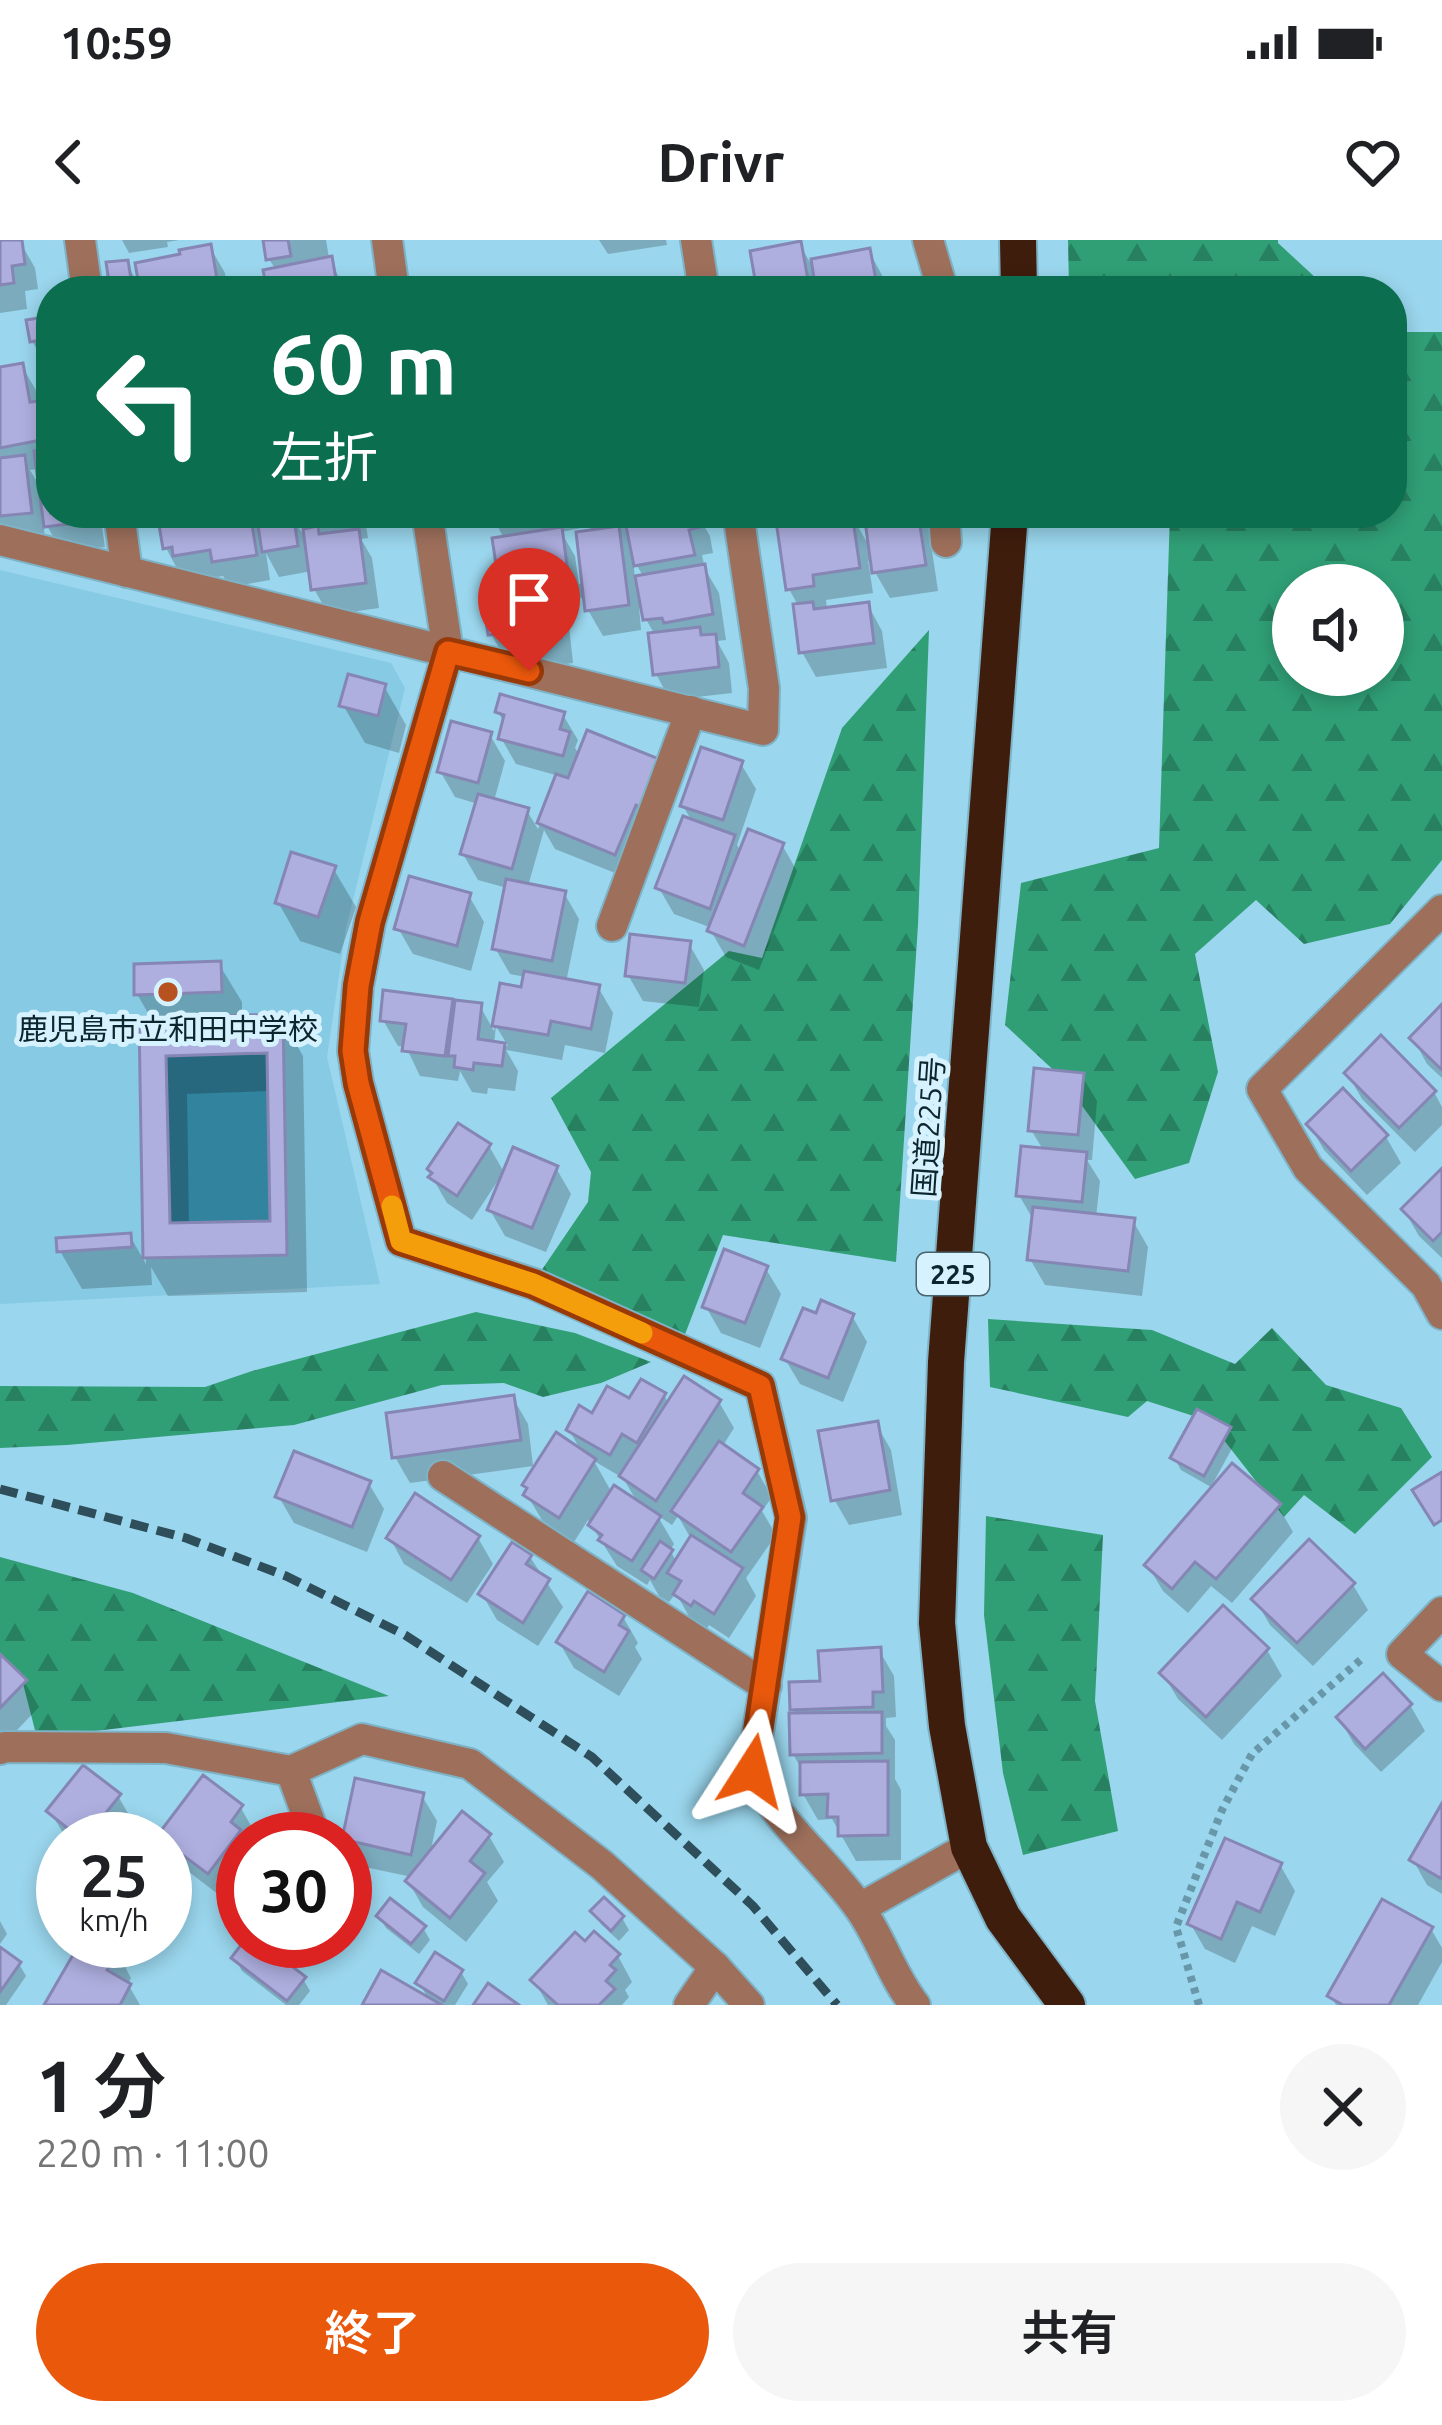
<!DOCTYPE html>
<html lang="ja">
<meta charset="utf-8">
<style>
:root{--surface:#fff;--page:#f6f6f6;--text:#202124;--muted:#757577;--accent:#ea580c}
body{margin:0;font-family:Ubuntu,"Noto Sans JP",sans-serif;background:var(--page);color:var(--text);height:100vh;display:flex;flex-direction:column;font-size:45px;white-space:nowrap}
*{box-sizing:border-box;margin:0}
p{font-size:39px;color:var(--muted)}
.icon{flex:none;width:66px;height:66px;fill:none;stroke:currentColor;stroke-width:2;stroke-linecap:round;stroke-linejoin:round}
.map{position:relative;height:1765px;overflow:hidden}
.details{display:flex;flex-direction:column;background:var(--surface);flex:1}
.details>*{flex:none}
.banner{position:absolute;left:36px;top:36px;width:1371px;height:252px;border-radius:48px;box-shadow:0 6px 18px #0003;background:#0b6e4f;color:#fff;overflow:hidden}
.buttons{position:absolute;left:1272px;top:324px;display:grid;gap:24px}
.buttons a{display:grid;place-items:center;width:132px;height:132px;border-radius:50%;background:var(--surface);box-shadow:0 6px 18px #0003;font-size:60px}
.speed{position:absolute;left:36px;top:1572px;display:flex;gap:24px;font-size:60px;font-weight:700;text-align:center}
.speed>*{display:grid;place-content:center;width:156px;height:156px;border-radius:50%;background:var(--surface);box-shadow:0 6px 18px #0003;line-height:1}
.speed small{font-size:30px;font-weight:400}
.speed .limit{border:18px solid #d22;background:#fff;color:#111}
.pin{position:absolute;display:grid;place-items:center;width:102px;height:102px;color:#fff;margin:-123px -51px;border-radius:50% 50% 50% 0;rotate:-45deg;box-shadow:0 0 12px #0007}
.pin .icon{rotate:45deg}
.me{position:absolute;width:132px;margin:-66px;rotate:9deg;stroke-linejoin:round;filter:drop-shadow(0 0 9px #0008)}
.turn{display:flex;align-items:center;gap:42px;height:252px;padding:0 36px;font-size:54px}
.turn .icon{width:156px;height:156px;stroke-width:2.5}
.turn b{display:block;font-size:84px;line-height:102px}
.round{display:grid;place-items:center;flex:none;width:126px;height:126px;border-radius:63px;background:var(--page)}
.summary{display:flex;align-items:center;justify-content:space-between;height:204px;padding:0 36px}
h1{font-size:72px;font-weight:600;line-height:90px}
.primary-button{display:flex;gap:24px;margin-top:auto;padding:24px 36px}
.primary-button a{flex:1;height:138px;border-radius:72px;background:var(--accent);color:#fff;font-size:48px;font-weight:600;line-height:138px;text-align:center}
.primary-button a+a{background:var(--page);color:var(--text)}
.status{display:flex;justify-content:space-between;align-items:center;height:84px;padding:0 60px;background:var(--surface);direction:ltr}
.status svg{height:33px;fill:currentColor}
header{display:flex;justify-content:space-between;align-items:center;height:156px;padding:0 36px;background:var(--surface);font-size:54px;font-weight:600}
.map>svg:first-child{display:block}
.built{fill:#86cae3}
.forest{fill:url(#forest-firs);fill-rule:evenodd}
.water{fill:#31839e}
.shadow{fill:#0003;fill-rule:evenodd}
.building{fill:#aeafdf;stroke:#8686b5;stroke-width:3;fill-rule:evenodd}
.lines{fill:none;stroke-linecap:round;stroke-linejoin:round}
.minor-casing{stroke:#7eb3c7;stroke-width:34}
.highway-casing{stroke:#7eb3c7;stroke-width:40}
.path{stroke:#6897a9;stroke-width:8;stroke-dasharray:6 6;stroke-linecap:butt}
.minor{stroke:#9e705c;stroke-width:30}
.highway{stroke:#3f1d0d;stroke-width:36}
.rail{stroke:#2d4e5a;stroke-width:9;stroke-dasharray:18 9;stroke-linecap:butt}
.route-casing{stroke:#983908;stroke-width:30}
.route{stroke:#ea580c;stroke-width:21}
.slow{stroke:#f59e0b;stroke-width:21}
.poi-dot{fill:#b75220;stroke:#d5f2fe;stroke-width:4.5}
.labels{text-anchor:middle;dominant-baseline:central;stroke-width:10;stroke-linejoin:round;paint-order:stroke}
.shield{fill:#d5f2fe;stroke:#49636c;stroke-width:3}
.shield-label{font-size:27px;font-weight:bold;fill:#0d262e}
.poi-label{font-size:30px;fill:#0d262e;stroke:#d5f2fe}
.street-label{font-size:30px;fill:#0d262e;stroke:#d5f2fe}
</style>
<div class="status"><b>10:59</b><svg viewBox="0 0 49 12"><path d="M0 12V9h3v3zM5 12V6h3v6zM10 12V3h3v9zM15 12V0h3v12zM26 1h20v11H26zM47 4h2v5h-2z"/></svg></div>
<header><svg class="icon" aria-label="back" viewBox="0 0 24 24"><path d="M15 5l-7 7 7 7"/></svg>Drivr<svg class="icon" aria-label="heart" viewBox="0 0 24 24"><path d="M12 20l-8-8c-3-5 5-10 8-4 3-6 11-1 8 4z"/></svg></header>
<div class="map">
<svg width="1442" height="1765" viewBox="0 0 1442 1765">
<defs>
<pattern id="forest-firs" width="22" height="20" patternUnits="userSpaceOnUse" patternTransform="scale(3)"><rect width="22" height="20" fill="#309f76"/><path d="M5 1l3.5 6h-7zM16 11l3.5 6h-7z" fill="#278161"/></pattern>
</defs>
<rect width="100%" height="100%" fill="#9ad6ed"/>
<path class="built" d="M0 330 391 423 405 448 346 688 327 817 380 1044 0 1064Z"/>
<g class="forest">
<path d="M1068 0H1278V3L1330 51H1074L1069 48Z"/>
<path d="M1392 92H1442V620L1390 684 1304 704 1256 660 1195 714 1218 832 1189 923 1135 939 1062 838 1005 785 1021 643 1159 608 1170 273H1392ZM1293 345H1383V435H1293Z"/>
<path d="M929 390 918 685 896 1022 723 995 684 1097 604 1059 539 1034 588 962 591 932 551 858 729 711 762 718 842 488Z"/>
<path d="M476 1072 575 1093 651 1122 601 1143 543 1157 504 1143 442 1145 294 1185 67 1205 0 1208V1146L205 1147 252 1131Z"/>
<path d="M988 1079 1152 1090 1235 1124 1272 1088 1326 1145 1401 1168 1432 1217 1355 1294 1304 1255 1284 1277 1209 1181 1147 1161 1128 1177 990 1147Z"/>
<path d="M986 1276 1103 1295 1095 1461 1118 1591 1023 1615 1003 1533 984 1375Z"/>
<path d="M0 1317 133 1353 389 1456 37 1498 20 1432 0 1415Z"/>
</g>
<path class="water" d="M267 813 270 981 170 983 166 816Z"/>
<g class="shadow">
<path d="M0 0H19L35 28 38 49 25 51 27 69 0 73Z"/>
<path d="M122 0H179L167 2 168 7 129 13Z"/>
<path d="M266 0H326L329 18 346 51H270L276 30 269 19Z"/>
<path d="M599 0H666L667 5 608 14Z"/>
<path d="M799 4 810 22 869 11 883 37 886 51H760Z"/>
<path d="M210 7 225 33 228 51H114L112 48 126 23 142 50Z"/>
<path d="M644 39 651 51H642L639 40Z"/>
<path d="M51 79V126L47 127 32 101Z"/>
<path d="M22 126 37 152 39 167 51 186V273H100L105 307 62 312 43 279 45 298 0 296V130ZM39 229 42 250 30 230Z"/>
<path d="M160 273H259L260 281 292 276 308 303 310 290 303 273H364L368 298 361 299 372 318 379 368 329 375 314 349 312 331 279 337 266 313 270 340 230 347 223 336 191 341 180 334 166 308Z"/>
<path d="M491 273H578L581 288 561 292 575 316 579 344 585 343 592 293 584 273H696L710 296 713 313 702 315 705 329 719 353 726 400 717 401 729 423 732 453 670 460 656 434 655 395 639 367 641 390 603 396 588 370 586 357 555 362 569 386 573 423 537 428 506 420 491 394 514 365 501 343 504 299ZM633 318 644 338 635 339Z"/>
<path d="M795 273H850L872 311 867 273H922L928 284 938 351 890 358 868 320 873 353 826 360 827 370 868 365 882 391 887 428 816 437 802 412 799 367 789 349 800 281Z"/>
<path d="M384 446 406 485 399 513 365 503 343 465Z"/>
<path d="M498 472 563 475 578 500 575 508 580 516 657 521 630 639 555 609 544 590 528 646 564 653 579 679 566 742 598 747 613 773 605 813 565 805 562 820 506 810 518 831 515 851 488 848 487 854 472 852 460 831 458 841 420 836 406 807 398 806 383 780 451 761 457 772 480 766 494 791 503 746 523 750 526 737 510 734 495 708 507 648 478 640 463 614 478 564 455 557 440 531 490 495 505 521 494 561 527 571 538 589 559 536 516 524 501 498 505 484ZM496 786 508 806 494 804Z"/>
<path d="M741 524 756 549 737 605 742 613 782 605 797 631 759 730 726 717 711 691 712 688 674 674 659 648 693 583 683 566Z"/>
<path d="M333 628 356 667 340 714 300 701 278 662Z"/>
<path d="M469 656 484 682 471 731 413 714 398 688Z"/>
<path d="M689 704 704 730 699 767 643 761 628 735Z"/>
<path d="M219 724 242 762V778L281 777 303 816 307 1052 168 1056 151 1027 152 1045 82 1049 60 1011 130 996 146 1024 142 781 152 780 137 754ZM270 851 273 984 189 986 187 854Z"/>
<path d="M1442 768V838L1427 824 1413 798Z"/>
<path d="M1347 833 1434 852 1442 867V885L1415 912 1362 859Z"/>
<path d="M1082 836 1097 861 1092 920H1087L1100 941 1096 977 1133 981 1148 1007 1142 1056 1045 1045 1030 1019 1034 981 1019 955 1044 911 1031 890Z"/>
<path d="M1309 884 1386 897 1401 923 1367 955 1324 910Z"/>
<path d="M489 906 505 934 556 928 571 954 546 1012 505 996 490 970 503 938 501 936 472 980 447 963 432 937Z"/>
<path d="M1442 932V1018L1419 996 1404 970Z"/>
<path d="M766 1029 781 1054 760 1108 721 1093 706 1067Z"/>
<path d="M852 1076 867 1102 843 1162 800 1144 785 1119 818 1077Z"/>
<path d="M664 1155 669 1164 719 1162 734 1188 722 1207 757 1231 772 1257 762 1271 776 1295 746 1338 756 1356 729 1398 709 1385 706 1390 691 1380 676 1353 669 1362 659 1356 650 1340 647 1345 617 1326 588 1280 574 1302 542 1280 527 1255 529 1251 525 1245 583 1214 569 1190 630 1162ZM594 1221 623 1238 639 1265 612 1253ZM657 1275 672 1285 678 1276 690 1297 677 1323 670 1310 674 1304Z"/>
<path d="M513 1158 528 1184 533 1226 410 1243 395 1217Z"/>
<path d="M876 1184 891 1210 902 1275 849 1285 834 1259Z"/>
<path d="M1229 1189 1236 1201 1211 1247 1181 1230 1174 1218Z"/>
<path d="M369 1244 384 1269 367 1312 294 1283 279 1257Z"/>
<path d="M1278 1266 1293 1292 1232 1363 1211 1346 1188 1373 1163 1351 1148 1326Z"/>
<path d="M390 1298H478L493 1324 467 1363 404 1324Z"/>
<path d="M530 1317 563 1367 538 1406 497 1380 482 1354Z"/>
<path d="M1353 1345 1368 1370 1313 1426 1270 1385 1255 1359Z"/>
<path d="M1223 1369 1267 1410 1282 1436 1222 1500 1178 1459 1163 1434Z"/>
<path d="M623 1377 638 1403 635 1407 642 1419 619 1456 574 1428 559 1402Z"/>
<path d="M879 1410 894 1436 896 1477 886 1478V1486L895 1500V1539L901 1550V1620L856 1621 832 1579 818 1580 803 1554V1532L793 1514 797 1476 793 1469 823 1444Z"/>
<path d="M0 1418 24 1441 39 1467 0 1508Z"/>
<path d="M1410 1465 1425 1491 1381 1532 1354 1504 1339 1478Z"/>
<path d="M357 1542 422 1556 437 1581 430 1614 489 1596 504 1622 487 1642 498 1661 466 1702 423 1667 408 1641 412 1637 360 1626 345 1600Z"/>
<path d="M118 1556 133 1582 120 1599H67L50 1572Z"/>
<path d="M241 1568 255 1593 251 1599H243V1632L223 1658 176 1622 165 1599Z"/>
<path d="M1442 1569V1654L1427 1645 1413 1620Z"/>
<path d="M1280 1625 1295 1651 1275 1696 1252 1686 1235 1723 1205 1709 1190 1683Z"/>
<path d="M165 1632 173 1645 165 1657Z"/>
<path d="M594 1672 622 1678 629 1690 619 1701 601 1684Z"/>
<path d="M379 1676 423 1688 430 1700 419 1714 386 1688Z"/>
<path d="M0 1681 7 1694 0 1704Z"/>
<path d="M1431 1689 1442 1708V1722L1418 1765H1336L1331 1756Z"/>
<path d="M84 1701H97L117 1712 131 1738 128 1744 140 1765H48Z"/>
<path d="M248 1701H289L276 1718 303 1739 310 1751 299 1765H286L242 1731 235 1718Z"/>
<path d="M586 1706 618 1716 632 1742 625 1750 629 1757 622 1765H548L534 1740Z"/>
<path d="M0 1711 19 1724 26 1736 6 1765H0Z"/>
<path d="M461 1732 468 1744 455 1765H442L437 1762 439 1765H365L430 1761 419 1743Z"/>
</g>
<g class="building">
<path d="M0 0H22L25 24 12 26 14 43 0 45Z"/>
<path d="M263 0H288L291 16 266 20Z"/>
<path d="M801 1 810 51H757L750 11Z"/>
<path d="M211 4 219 51H140L135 23 180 14 179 10Z"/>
<path d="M870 8 878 51H816L811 19Z"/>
<path d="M332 16 338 51H267L263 30Z"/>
<path d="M128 20 132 46 110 49 106 22Z"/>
<path d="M51 76V98L30 102 26 80Z"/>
<path d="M23 123 30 162 39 161 46 199 0 208V127Z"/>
<path d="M51 208V273H91L92 281 44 287 34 211Z"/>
<path d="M25 215 32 273 0 276V218Z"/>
<path d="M157 273H250L257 315 212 322 210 310 173 316 172 307 163 309Z"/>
<path d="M293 273 298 306 262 312 257 279Z"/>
<path d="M666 273H697L700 287 689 290 695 315 634 326 625 281Z"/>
<path d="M830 273H852L860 328 813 335 814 346 786 350 776 281Z"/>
<path d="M864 273H918L926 325 872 333Z"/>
<path d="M318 286 319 294 359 289 366 343 311 350 303 289Z"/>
<path d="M619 286 629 365 585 371 576 292Z"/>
<path d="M562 287 568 333 499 344 492 298Z"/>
<path d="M705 324 713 374 664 383 662 378 643 380 635 336Z"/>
<path d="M556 357 561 398 519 403 518 392 488 395 484 366Z"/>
<path d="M813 362 814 369 869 362 874 403 799 413 793 364Z"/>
<path d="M700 387 701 395 716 394 719 427 653 435 648 393Z"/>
<path d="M348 434 386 444 378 476 339 466Z"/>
<path d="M500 454 565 472 560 489 570 492 563 516 498 499 504 475 495 472Z"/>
<path d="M451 481 492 492 478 543 437 532Z"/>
<path d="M587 490 659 519 640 567 636 565 615 615 537 583 556 534 568 538Z"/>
<path d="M701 507 743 521 723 580 680 566Z"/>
<path d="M478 554 529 568 512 629 460 614Z"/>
<path d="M683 576 735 595 710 669 655 648Z"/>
<path d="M748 589 784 603 744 706 707 691Z"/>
<path d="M291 612 336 626 318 677 275 663Z"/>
<path d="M409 636 471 653 457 706 394 689Z"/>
<path d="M506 639 566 651 552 721 492 709Z"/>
<path d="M630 694 691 701 685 743 625 736Z"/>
<path d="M221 721 222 752 134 755V724Z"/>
<path d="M524 731 600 745 591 789 551 781 548 795 492 786 500 743 521 747Z"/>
<path d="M383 750 453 759 445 816 402 811 406 784 380 781Z"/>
<path d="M455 760 482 763 478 799 505 803 502 826 474 823 473 830 454 827 455 816H448Z"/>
<path d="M1442 764V830L1409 798Z"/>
<path d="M283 774 287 1015 143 1018 139 778ZM267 813 270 981 170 983 166 816Z"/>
<path d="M1381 795 1436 851 1399 888 1344 833Z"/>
<path d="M1034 828 1084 833 1078 895 1028 891Z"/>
<path d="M1343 848 1388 895 1351 931 1306 884Z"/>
<path d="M458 883 491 904 457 956 428 937 432 933 427 929Z"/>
<path d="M1021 906 1087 912 1082 962 1016 956Z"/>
<path d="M513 907 558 926 532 988 487 970Z"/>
<path d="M1442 928V992L1433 1001 1401 969Z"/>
<path d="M1033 967 1135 978 1128 1031 1027 1020Z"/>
<path d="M131 993 132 1007 57 1012 56 998Z"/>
<path d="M724 1009 768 1026 745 1083 702 1067Z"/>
<path d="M821 1060 854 1074 828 1138 781 1119 803 1068 816 1073Z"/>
<path d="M684 1136 721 1160 656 1261 619 1236Z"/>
<path d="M641 1139 666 1153 637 1203 622 1194 610 1215 566 1190 579 1165 592 1173 607 1146 629 1158Z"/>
<path d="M514 1155 521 1200 392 1218 386 1173Z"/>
<path d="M1197 1169 1231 1187 1204 1236 1170 1218Z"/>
<path d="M878 1181 890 1250 831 1261 818 1191Z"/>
<path d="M556 1192 596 1219 559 1278 523 1255 527 1248 522 1245Z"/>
<path d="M719 1201 759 1229 743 1253 763 1267 731 1312 671 1271Z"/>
<path d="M294 1211 371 1241 352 1287 275 1257Z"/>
<path d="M1232 1223 1281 1264 1216 1339 1195 1322 1172 1349 1144 1325Z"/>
<path d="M1442 1232V1280L1434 1285 1412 1250Z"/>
<path d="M614 1245 661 1276 632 1321 598 1300 602 1295 588 1285Z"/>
<path d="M415 1253 480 1296 451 1340 386 1298Z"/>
<path d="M691 1295 743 1328 714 1374 694 1361 691 1366 673 1354 681 1341 667 1333Z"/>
<path d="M1309 1299 1355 1343 1297 1403 1251 1359Z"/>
<path d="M660 1301 673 1310 654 1339 641 1330Z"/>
<path d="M512 1302 532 1315 526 1324 550 1339 523 1383 478 1354Z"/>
<path d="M588 1351 625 1375 619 1385 629 1391 604 1432 556 1402Z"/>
<path d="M1223 1365 1269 1408 1206 1477 1159 1433Z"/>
<path d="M881 1407 883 1452H873V1467L790 1470 789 1442 820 1441 818 1411Z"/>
<path d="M0 1414 27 1440 0 1468Z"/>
<path d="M1383 1433 1412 1464 1365 1509 1336 1477Z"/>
<path d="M882 1472V1513L790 1515 789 1473Z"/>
<path d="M888 1521V1595L838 1596V1577H827L828 1554 800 1555V1522Z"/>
<path d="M83 1525 121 1554 85 1599H81L46 1571Z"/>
<path d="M203 1535 243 1565 231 1582 241 1590 208 1634 157 1596Z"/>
<path d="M355 1538 424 1553 411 1615 342 1599Z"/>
<path d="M1442 1563V1639L1409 1620Z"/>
<path d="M462 1571 491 1594 470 1621 485 1633 450 1678 405 1641Z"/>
<path d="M1225 1598 1282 1623 1260 1672 1237 1662 1221 1699 1187 1684Z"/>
<path d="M604 1657 624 1676 611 1691 590 1671Z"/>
<path d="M390 1658 426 1686 411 1704 376 1676Z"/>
<path d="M1382 1659 1433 1687 1389 1765H1343L1327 1756Z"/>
<path d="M594 1691 620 1714 610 1725 616 1730 606 1741 615 1749 599 1765H558L530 1740 575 1692 585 1701Z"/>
<path d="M81 1701H103L119 1710 107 1730 131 1744 120 1765H44Z"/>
<path d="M244 1701H259L306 1737 287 1761 231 1718Z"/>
<path d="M0 1707 21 1722 0 1752Z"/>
<path d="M435 1712 463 1730 444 1761 415 1743Z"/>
<path d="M381 1730 442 1765H362Z"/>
<path d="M488 1743 519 1765H473Z"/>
</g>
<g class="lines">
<defs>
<g id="minor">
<path d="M80 0 87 51"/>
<path d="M387 0 394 51"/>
<path d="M696 0 704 51"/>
<path d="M928 0 943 51"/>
<path d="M119 273 127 332"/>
<path d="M427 273 448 412 370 682 358 746 353 811 358 843 401 1001 534 1044 760 1146 791 1278 752 1531C777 1583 825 1620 858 1666 881 1697 891 1735 915 1765"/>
<path d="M944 273 946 302"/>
<path d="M0 300 763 490 764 448 738 273"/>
<path d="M1442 670 1262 849 1308 928 1426 1045 1442 1074"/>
<path d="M612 686 691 471"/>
<path d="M443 1236 766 1446"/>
<path d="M1442 1372 1402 1414 1442 1446"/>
<path d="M0 1509 5 1507 166 1508 291 1531 362 1499 470 1524 602 1625 715 1727 749 1765"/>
<path d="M291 1531 316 1599"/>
<path d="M860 1668 969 1607"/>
<path d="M689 1765 715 1727"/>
</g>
<g id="highway">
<path d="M1018 0 1019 51"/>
<path d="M1010 273 946 1122 937 1383 947 1486 969 1607 1003 1678 1067 1765"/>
</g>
</defs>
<use href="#minor" class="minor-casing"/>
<use href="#highway" class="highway-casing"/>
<path class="path" d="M1199 1765 1176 1687 1222 1570 1252 1514 1364 1417"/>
<use href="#minor" class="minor"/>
<use href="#highway" class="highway"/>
<path class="rail" d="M0 1249 186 1298 286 1336 405 1395 592 1517 753 1666 837 1765"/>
</g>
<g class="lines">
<defs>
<path id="route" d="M529 431 448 412 370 682 358 746 353 811 358 843 401 1001 533 1044 760 1146 790 1277 752 1531"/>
</defs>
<use href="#route" class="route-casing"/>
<use href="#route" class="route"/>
<path class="slow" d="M392 966 401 1001 533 1044 642 1093"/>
</g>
<circle class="poi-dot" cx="168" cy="752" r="12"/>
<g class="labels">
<rect class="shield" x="917" y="1013" width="72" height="42" rx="9"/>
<g class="shield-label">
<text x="953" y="1034">225</text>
</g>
<g class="poi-label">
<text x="168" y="789">鹿児島市立和田中学校</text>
</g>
<g class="street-label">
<text transform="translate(928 887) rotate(-86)">国道225号</text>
</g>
</g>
</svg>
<div class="buttons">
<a><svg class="icon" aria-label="sound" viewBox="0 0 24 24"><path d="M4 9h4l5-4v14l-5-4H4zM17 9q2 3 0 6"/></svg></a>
</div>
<div class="speed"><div>25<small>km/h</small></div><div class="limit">30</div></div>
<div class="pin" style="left:529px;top:431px;background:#d93025"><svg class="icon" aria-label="arrive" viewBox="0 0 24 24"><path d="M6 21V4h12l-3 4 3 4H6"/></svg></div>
<svg class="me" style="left:752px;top:1531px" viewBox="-20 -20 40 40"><path d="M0-17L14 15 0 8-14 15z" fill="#ea580c" stroke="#fff" stroke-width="4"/></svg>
<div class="banner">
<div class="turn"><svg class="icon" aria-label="left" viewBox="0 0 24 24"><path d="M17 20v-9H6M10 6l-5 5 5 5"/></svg><div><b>60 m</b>左折</div></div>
</div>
</div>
<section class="details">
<div class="summary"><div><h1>1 分</h1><p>220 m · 11:00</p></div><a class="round"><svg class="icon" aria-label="close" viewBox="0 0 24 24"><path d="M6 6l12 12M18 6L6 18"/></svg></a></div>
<div class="primary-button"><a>終了</a><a>共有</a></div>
</section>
